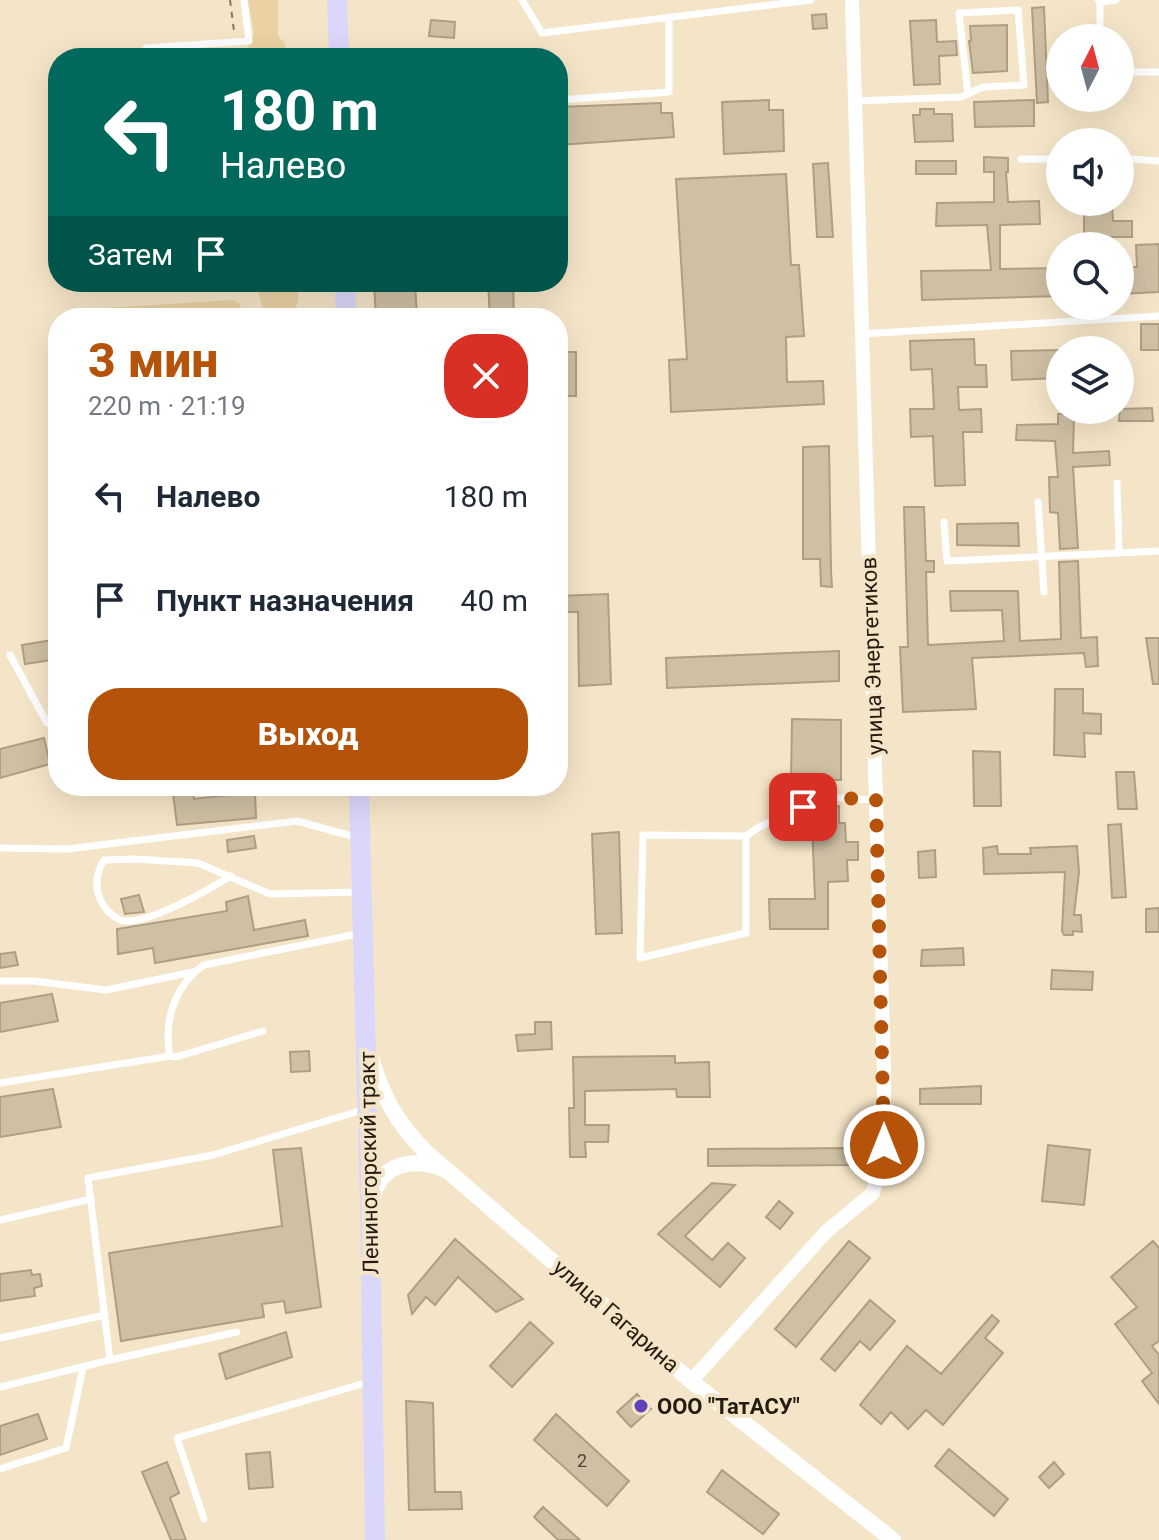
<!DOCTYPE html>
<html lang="ru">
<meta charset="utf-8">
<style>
:root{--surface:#fff;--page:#f2f2f3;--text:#1f2937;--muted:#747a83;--accent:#b45309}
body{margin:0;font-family:Roboto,sans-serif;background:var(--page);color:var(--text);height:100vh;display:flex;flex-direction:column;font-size:30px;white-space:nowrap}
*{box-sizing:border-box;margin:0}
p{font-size:26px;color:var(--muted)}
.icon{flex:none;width:44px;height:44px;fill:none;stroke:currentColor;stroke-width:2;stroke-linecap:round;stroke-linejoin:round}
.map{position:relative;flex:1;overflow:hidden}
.panel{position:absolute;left:48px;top:308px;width:520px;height:488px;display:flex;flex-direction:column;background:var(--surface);border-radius:32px;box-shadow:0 8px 32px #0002}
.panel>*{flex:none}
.top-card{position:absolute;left:48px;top:48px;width:520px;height:244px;border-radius:32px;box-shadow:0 8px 32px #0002;background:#00695c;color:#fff;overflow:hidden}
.needle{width:52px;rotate:6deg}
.buttons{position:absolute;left:1046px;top:24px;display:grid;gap:16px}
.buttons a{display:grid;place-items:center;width:88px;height:88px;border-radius:50%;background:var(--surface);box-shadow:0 8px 32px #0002;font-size:40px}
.pin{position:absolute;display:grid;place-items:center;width:68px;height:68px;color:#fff;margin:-34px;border-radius:16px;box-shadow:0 4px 12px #0006}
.me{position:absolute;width:88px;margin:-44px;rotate:0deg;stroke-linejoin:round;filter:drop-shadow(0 0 6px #0008)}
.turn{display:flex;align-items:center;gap:28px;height:168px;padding:0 40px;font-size:36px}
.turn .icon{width:104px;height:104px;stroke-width:2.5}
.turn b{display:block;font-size:56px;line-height:68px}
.then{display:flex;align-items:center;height:76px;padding:0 40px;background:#0003;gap:16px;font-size:30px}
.round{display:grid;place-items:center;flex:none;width:84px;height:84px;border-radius:32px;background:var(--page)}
.headline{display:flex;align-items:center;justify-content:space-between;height:136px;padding:0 40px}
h1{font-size:48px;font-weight:800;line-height:60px;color:var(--accent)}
.action{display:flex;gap:16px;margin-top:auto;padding:16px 40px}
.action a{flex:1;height:92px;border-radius:32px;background:var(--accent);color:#fff;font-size:32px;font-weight:800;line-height:92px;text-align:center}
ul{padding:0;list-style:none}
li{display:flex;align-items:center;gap:24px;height:104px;padding:0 40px}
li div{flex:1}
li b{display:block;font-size:30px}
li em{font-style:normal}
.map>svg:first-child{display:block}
.green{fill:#ebd2a4}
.building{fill:#cfc0a4;stroke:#ae9e84;stroke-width:2}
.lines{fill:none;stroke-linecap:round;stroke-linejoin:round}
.path{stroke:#837966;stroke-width:2;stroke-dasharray:6 6;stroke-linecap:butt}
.service{stroke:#fff;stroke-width:7}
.minor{stroke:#fff;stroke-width:14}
.tertiary{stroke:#fff;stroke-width:16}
.primary{stroke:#dbd7fb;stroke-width:20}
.route{stroke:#b45309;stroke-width:14;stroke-dasharray:0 25.2}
.poi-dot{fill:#5f41ba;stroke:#f5e5c8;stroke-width:3}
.labels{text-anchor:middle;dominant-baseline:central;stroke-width:8;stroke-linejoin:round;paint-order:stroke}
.number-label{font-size:18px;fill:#4d4536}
.street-label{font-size:22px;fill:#221c12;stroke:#f5e5c8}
.poi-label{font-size:22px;font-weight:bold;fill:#221c12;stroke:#f5e5c8;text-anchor:start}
</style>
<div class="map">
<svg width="1159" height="1540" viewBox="0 0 1159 1540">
<rect width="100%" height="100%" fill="#f5e5c8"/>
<g class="green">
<path d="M248 0H278V36L285 44 286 58H249L248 47 254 33Z"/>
<path d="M261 282H291C305 301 296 299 293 318H265C265 305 254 295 261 282Z"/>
<path d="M234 300 240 304 241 318H96L97 311 102 308Z"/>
</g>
<g class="building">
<path d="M1044 7 1048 102 1037 103 1032 8Z"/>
<path d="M826 14 827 28 813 29 812 15Z"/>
<path d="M431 20 455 22 454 38 429 36Z"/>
<path d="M936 20 937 42 956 41 957 55 939 56 940 84 914 85 910 21Z"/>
<path d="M1007 25V71L973 73 969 41H971L970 26Z"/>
<path d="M769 100V110H783L784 151 724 154 722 102Z"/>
<path d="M1034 100V126L975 127 974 102Z"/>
<path d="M661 103V113H672L674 137 558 145V107Z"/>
<path d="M920 109H934V114H952L953 141 915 142 913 115H920Z"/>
<path d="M984 157 1008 158V172H1006L1008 202 1039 201 1040 224 1000 225V269L1060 268V296L922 300 921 271 991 270 987 225 936 226 937 203 994 202V172H984Z"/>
<rect x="916" y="161" width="40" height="13"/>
<path d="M828 163 833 237H817L813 164Z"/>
<path d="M786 174 791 265H799L804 336 786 337 787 382 823 381 824 404 671 412 669 360 687 359 676 179Z"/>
<path d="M1084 202H1112L1113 221H1132V237H1084Z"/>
<path d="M1159 244V292L1120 294V267H1137L1136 245Z"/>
<path d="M374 282H415L417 318H376Z"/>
<path d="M488 282H513L514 318H490Z"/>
<rect x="1141" y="324" width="18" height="26"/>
<path d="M974 339 975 365H986L987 387H958L959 410 981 409 982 432H963L965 485 935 486 933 436 911 437 910 409H934L932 369 911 370 910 341Z"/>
<path d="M1060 350V378L1012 380 1011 351Z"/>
<rect x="558" y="352" width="18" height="44"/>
<path d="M1152 408 1153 421H1119L1120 409Z"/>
<path d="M1058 414H1074L1073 453 1109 451 1110 465 1073 467 1078 548 1060 549 1058 513 1050 512 1049 477H1058L1055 441 1016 440 1017 425 1058 424Z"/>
<path d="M829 446 831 571 832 587 821 586 820 559H803V447Z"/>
<path d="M904 507H924L926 561H934V572H926L928 645 1004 641 1002 610 951 611 950 591H1018L1020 641 1061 639 1059 562 1078 561 1081 638 1097 637 1098 666 1086 667 1084 653 972 658 976 709 903 712 900 647H908Z"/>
<path d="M1018 523 1019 546 957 545V524Z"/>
<path d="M608 594 611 684 579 686 578 612H558V596Z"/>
<path d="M1146 638H1159V684H1153Z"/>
<path d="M58 639V659L25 664 22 645Z"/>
<path d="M839 651V681L667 688 666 658Z"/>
<path d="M1055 689H1083V713L1101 714V734L1084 733 1085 757 1054 755Z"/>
<path d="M792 719 841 720V780H791Z"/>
<path d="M44 738 50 764 0 778V749Z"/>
<path d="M973 751 1000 752 1001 806H974Z"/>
<path d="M1116 772H1134L1137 809H1118Z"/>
<path d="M172 786H192L194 799 255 792 256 818 177 825Z"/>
<path d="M839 806V823H845L846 842H858V860H847L848 881 828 882V929H770L769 899H815L812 823H827L826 807Z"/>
<path d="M1121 824 1126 897 1112 898 1108 825Z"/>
<path d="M619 832 622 933 596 934 592 834Z"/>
<path d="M254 836 256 848 228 852 227 840Z"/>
<path d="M997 846 998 854H1031L1030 848 1077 846 1079 872 1074 915H1081L1082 932 1073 931V935H1064L1062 931 1065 872 984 874 983 848Z"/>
<path d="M935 850 936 877 919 878 918 852Z"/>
<path d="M139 895 144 912 125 914 121 899Z"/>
<path d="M248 896 254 930 305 920 308 936 155 963 153 948 118 954 117 929 227 911 226 902Z"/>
<path d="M1159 908V932H1146V909Z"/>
<path d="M963 948 964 965 921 966 922 950Z"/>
<path d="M15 952 18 965 0 968V954Z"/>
<path d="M1052 970 1093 972 1092 990 1051 989Z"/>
<path d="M52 994 58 1021 0 1032V1003Z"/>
<path d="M535 1022H551L552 1049 518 1051 516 1035 535 1034Z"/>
<path d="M309 1051 310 1071 291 1072 290 1052Z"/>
<path d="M675 1056V1063L709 1062 710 1097H677L676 1089 585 1091V1125H609L608 1142H585L586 1157H570L569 1108H574L573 1057Z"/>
<path d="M981 1086V1104H920V1089Z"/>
<path d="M53 1089 61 1127 0 1137V1097Z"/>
<path d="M1048 1145 1090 1150 1084 1205 1042 1201Z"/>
<path d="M301 1148 321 1307 286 1313 284 1301 262 1304 264 1317 121 1341 109 1253 282 1226 273 1150Z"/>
<path d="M854 1148 855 1165 708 1166V1149Z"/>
<path d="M712 1183 735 1185 685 1236 712 1260 728 1243 745 1258 720 1287 658 1234Z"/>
<path d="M779 1201 793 1213 780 1229 766 1217Z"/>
<path d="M455 1239 523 1299 496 1312 458 1277 435 1305 426 1297 412 1314 408 1295Z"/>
<path d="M849 1241 870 1258 796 1347 775 1329Z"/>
<path d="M1153 1241 1159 1248V1341L1152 1346 1159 1355V1404L1142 1381 1152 1373 1115 1324 1137 1307 1111 1277Z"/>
<path d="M31 1270 32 1275 40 1274 42 1286 34 1288 35 1296 0 1301V1274Z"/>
<path d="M870 1300 895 1321 870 1350 860 1341 835 1371 821 1359Z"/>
<path d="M992 1315 999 1321 985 1338 1003 1353 943 1425 926 1410 908 1429 891 1412 881 1424 860 1405 907 1346 941 1374Z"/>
<path d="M530 1322 553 1343 512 1387 490 1366Z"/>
<path d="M286 1332 292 1357 226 1379 219 1354Z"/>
<path d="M637 1394 651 1409 631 1427 617 1412Z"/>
<path d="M406 1401 433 1403 435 1492H461L462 1509 409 1510Z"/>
<path d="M38 1414 47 1439 0 1455V1426Z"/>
<path d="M556 1414 629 1481 607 1506 534 1440Z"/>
<path d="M949 1449 1008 1499 994 1516 935 1466Z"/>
<path d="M270 1452 273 1487 249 1489 246 1454Z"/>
<path d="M167 1462 179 1493 170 1498 186 1540H171L142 1472Z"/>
<path d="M1054 1462 1064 1474 1049 1488 1039 1477Z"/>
<path d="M722 1470 779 1514 763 1534 707 1492Z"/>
<path d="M543 1507 580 1540H558L534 1517Z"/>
</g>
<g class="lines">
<g class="path">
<path d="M230 0 234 31"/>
<path d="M185 282V290"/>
</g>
<g class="service">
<path d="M522 0 542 33 811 0"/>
<path d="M1098 0 1100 2V38"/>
<path d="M1100 2 1116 0"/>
<path d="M146 58V48L249 41 244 0"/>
<path d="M1120 72H1159"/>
<path d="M558 100 669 92V17"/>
<path d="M855 101 961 97 983 87 1024 85 1018 10 959 13 968 94"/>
<path d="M1120 158 1159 161"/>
<path d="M1021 159H1060"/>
<path d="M862 334 1159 316"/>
<path d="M1117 483 1119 553"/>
<path d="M1038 502 1044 592"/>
<path d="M944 522 947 561 1159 551"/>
<path d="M10 655 47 723 58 720"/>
<path d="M746 836V933L640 958 643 835 746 836 759 827 825 797 876 800"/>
<path d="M0 848 67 849 297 821 359 838"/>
<path d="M231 876C209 889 144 928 120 920 113 917 105 909 102 903 94 889 96 873 104 860L135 859 198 863 270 894 360 892"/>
<path d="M0 981H34L106 990 193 972"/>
<path d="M263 1031 176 1057 170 1056C163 1021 175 985 204 965L362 933"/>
<path d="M0 1083 170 1056"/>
<path d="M0 1220 91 1199"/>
<path d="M237 1332 110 1360 88 1178 213 1155 366 1109"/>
<path d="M0 1338 105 1315"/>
<path d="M0 1387 110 1360"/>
<path d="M0 1469 66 1448 83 1367"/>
<path d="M204 1519 177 1438 372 1381"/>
</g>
<path class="minor" d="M691 1381 827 1231 873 1193 884 1145V1068L852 0"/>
<g class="tertiary">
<path d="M371 1058C382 1096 398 1125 427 1153L691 1381 893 1540"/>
<path d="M373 1197C381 1163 414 1157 443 1169"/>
</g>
<g class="primary">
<path d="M337 0 339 58"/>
<path d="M345 282 346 318"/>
<path d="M359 786 370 1209 375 1540"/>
</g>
</g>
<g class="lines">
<path class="route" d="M803 807 825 797 876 800 884 1145"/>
</g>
<circle class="poi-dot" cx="641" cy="1406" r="8"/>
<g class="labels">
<g class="number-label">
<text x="582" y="1460">2</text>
</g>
<g class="street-label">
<text transform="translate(872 656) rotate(-92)">улица Энергетиков</text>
<text transform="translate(369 1163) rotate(-91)">Лениногорский тракт</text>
<text transform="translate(616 1316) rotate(41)">улица Гагарина</text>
</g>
<g class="poi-label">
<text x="657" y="1406">ООО "ТатАСУ"</text>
</g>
</g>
</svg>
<div class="buttons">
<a><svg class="needle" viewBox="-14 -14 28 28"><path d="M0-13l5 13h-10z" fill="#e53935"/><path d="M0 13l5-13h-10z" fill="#747a83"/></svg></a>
<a><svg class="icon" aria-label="sound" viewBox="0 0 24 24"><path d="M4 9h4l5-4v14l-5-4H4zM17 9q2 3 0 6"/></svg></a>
<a><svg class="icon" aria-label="search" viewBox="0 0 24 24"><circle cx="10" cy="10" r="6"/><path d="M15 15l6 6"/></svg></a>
<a><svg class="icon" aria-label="layers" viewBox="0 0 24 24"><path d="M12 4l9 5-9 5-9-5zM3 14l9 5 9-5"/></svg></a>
</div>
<div class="pin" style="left:803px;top:807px;background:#d93025"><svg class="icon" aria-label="arrive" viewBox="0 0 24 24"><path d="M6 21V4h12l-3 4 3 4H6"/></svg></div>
<svg class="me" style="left:884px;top:1145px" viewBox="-20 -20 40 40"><circle r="17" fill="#b45309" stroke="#fff" stroke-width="3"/><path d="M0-11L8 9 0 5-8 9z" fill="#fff"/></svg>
<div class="top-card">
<div class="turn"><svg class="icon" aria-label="left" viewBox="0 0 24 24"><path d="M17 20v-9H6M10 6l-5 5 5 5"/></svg><div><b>180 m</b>Налево</div></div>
<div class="then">Затем<svg class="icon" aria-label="arrive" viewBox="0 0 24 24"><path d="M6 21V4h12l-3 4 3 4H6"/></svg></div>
</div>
<section class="panel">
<div class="headline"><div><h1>3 мин</h1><p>220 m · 21:19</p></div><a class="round" style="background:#d93025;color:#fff"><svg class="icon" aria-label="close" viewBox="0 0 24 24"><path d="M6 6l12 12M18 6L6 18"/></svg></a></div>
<ul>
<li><svg class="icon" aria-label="left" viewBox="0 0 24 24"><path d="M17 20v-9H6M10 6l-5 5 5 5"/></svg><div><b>Налево</b></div><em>180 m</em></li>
<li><svg class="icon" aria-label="arrive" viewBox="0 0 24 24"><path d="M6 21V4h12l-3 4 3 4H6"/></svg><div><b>Пункт назначения</b></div><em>40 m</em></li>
</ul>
<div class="action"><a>Выход</a></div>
</section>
</div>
